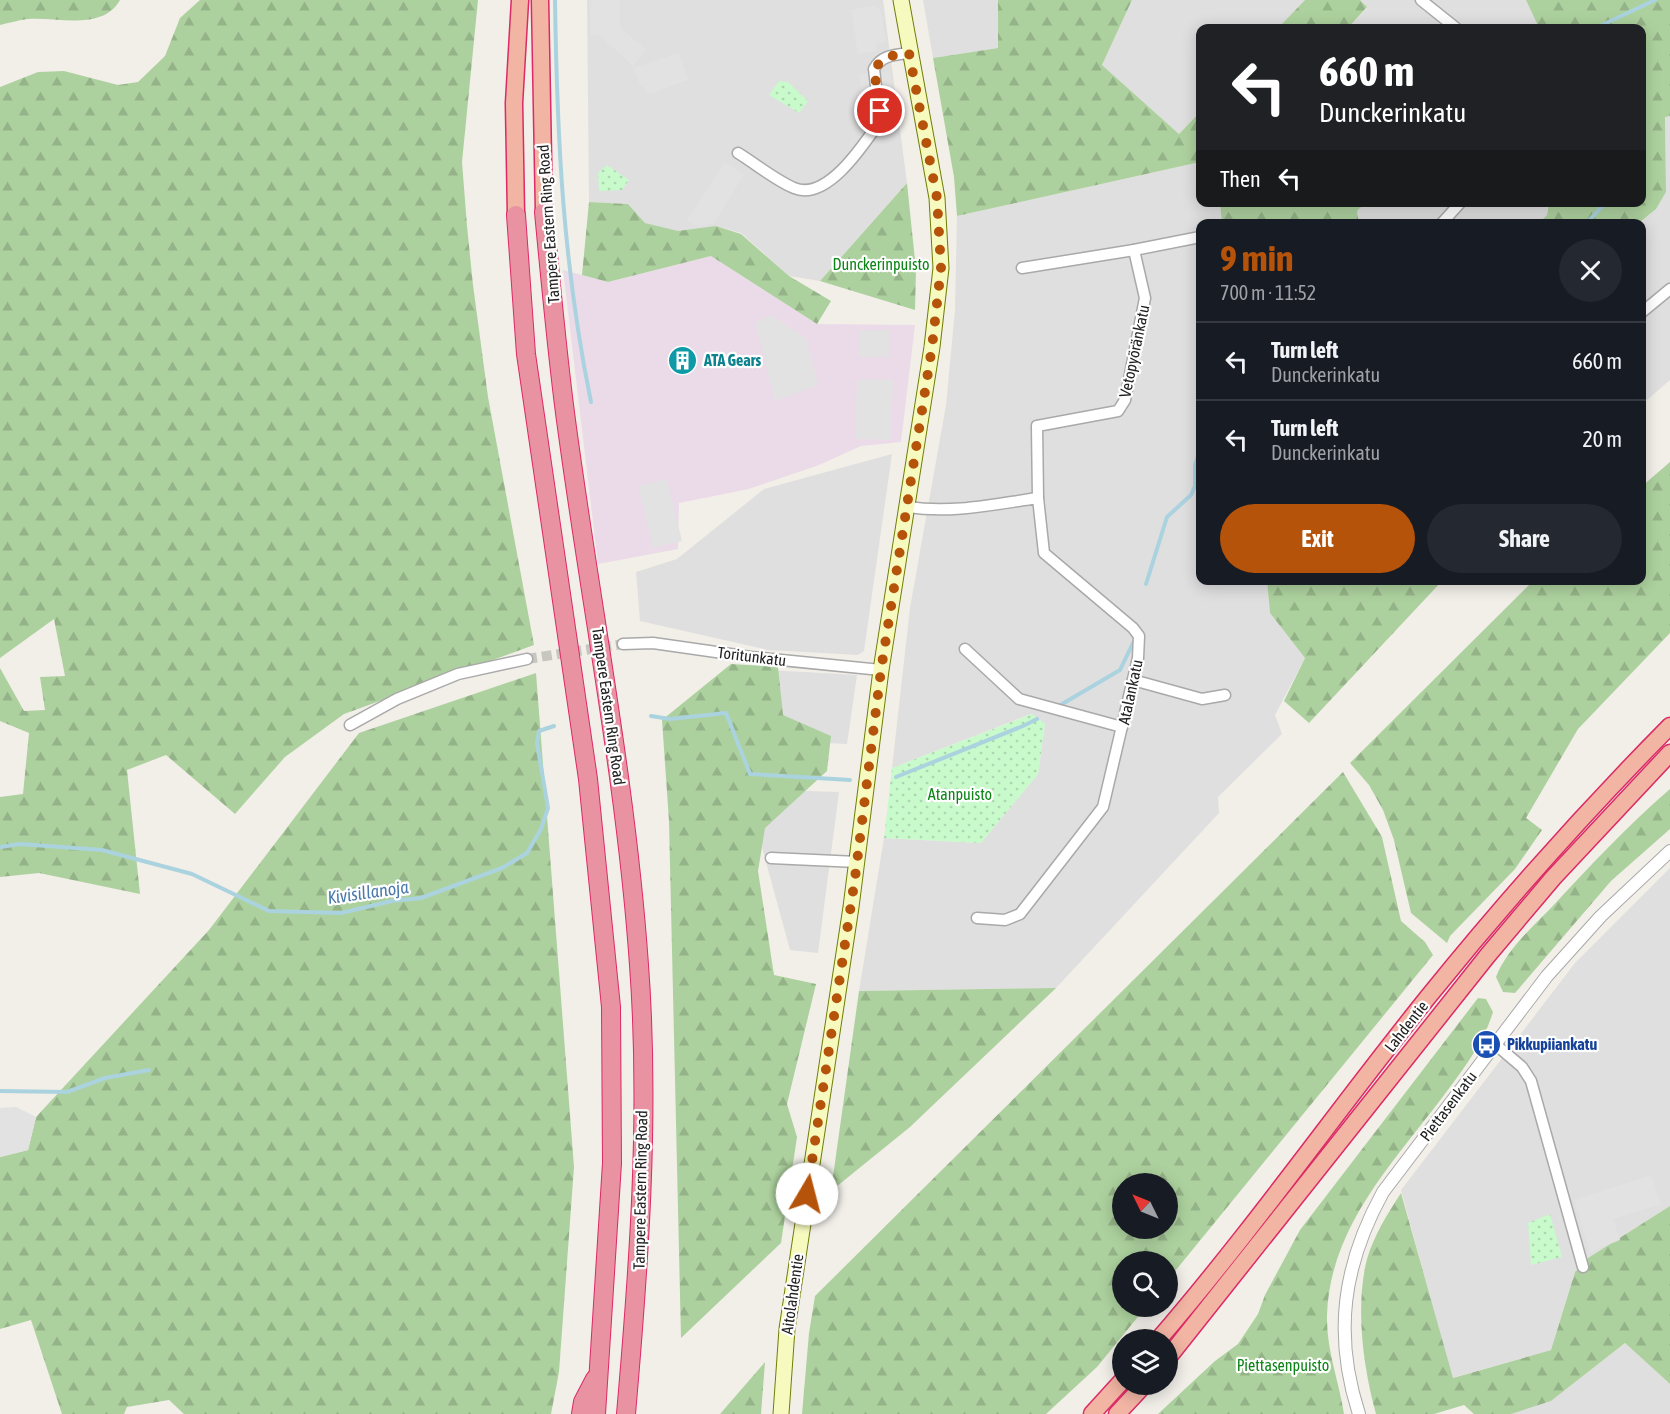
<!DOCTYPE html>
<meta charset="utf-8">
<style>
:root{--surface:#171b24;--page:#242831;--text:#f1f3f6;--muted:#9ea1a6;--line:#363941;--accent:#b45309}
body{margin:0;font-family:"Asap Condensed",sans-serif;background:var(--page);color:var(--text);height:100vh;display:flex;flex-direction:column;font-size:22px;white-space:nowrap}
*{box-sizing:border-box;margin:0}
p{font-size:20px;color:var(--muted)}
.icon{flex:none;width:33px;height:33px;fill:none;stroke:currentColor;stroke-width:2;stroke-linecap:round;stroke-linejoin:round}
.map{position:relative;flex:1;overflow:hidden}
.sheet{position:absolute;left:1196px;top:219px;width:450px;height:366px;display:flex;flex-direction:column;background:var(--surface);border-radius:12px;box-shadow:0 3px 15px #0003}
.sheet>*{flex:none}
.hud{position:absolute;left:1196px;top:24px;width:450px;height:183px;border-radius:12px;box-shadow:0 3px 15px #0003;background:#202124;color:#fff;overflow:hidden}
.needle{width:39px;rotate:313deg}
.tools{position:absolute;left:1112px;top:1173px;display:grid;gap:12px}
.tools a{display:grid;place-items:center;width:66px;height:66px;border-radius:50%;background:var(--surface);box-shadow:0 3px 15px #0003;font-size:30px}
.pin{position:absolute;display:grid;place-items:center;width:51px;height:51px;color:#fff;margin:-26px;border:3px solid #fff;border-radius:50%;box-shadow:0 2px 6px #0007}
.me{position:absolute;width:66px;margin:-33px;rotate:8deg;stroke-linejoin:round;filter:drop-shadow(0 0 4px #0008)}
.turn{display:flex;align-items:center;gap:21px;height:126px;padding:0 24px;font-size:27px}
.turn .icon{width:78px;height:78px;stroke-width:2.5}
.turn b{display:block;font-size:42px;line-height:51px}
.then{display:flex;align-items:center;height:57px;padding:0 24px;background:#0003;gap:12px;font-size:22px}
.round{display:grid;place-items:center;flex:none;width:63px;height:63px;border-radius:32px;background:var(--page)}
.overview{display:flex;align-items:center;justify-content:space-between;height:102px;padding:0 24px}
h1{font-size:36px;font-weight:700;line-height:45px;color:var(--accent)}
.action{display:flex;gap:12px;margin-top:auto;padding:12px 24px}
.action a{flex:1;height:69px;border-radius:36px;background:var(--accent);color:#fff;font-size:24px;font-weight:700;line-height:69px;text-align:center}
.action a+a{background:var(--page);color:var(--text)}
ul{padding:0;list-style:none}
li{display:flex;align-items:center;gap:18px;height:78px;padding:0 24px;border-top:2px solid var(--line)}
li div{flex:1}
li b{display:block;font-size:22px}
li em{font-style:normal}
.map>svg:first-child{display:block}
.residential{fill:#e0dfdf}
.industrial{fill:#ebdbe8}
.forest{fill:url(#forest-firs);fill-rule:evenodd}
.park{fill:url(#park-dots)}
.parking{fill:#e2e2e2}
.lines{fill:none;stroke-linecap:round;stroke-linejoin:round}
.stream{stroke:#aad3df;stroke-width:4}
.minor-tunnel{stroke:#c8c6c1;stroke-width:10;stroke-dasharray:10 5;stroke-linecap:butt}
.minor-casing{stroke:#a9a9a9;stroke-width:13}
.tertiary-casing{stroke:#a9a9a9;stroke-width:14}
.secondary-casing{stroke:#707d05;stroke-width:17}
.trunk-casing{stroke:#dc2a67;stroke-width:19}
.motorway-casing{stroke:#dc2a67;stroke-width:20}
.minor{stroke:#fff;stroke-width:10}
.tertiary{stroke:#fff;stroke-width:12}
.secondary{stroke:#f7fabf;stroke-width:15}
.trunk{stroke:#f2b4a3;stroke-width:16}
.motorway{stroke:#e892a2;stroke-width:18}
.route{stroke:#b45309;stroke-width:10;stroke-dasharray:0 18}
.labels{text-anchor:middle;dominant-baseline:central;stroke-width:4.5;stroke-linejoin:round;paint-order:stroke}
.street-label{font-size:16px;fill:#222;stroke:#fff}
.park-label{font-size:16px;fill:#0c8416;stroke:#fff}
.culture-label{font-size:16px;font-weight:bold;fill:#0d838f;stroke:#fff;text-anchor:start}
.transit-label{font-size:16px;font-weight:bold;fill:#164399;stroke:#fff;text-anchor:start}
.water-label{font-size:18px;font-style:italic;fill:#4a7aab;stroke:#fff}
</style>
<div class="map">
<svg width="1670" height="1414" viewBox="0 0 1670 1414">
<defs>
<pattern id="forest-firs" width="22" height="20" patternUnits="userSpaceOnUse" patternTransform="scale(1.5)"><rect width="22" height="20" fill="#add19e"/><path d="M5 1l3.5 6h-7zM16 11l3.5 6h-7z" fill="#95b388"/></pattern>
<pattern id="park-dots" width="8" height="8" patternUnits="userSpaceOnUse" patternTransform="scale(1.5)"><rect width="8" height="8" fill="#c8facc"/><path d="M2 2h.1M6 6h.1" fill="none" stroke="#acd6af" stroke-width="1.8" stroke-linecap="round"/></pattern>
</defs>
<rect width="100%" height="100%" fill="#f2efe9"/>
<g class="residential">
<path d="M587 0H883L907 183 820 281 789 276 741 233 716 226 679 234 645 223 628 204 589 202Z"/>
<path d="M923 0H998V48L933 58Z"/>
<path d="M1132 0H1305L1278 28H1200V112L1179 134 1102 65Z"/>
<path d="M1360 0H1526L1539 28H1348L1367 8Z"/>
<path d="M1665 116H1670V380L1641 405 1639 224 1656 209 1666 192Z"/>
<path d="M1200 162V202L1220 203 1222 223 1200 224V580L1267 581 1270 613 1305 658 1275 715 1282 734 1218 797 1219 813 1056 988 859 991 884 838 981 843 1038 774 1045 724 1031 714 892 768 910 608 946 405 955 310 957 216Z"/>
<path d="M1365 202 1549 203 1547 215 1539 224 1359 223 1357 211Z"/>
<path d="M892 454 864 651 858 655 768 650 640 621 636 572 677 559 764 489Z"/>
<path d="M769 670 857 675 847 744 785 741Z"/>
<path d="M746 789 839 792 818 953 790 950Z"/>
<path d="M1670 868V1206L1588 1258 1575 1272 1551 1350 1452 1378 1401 1190 1575 963Z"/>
<path d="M1625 1343 1670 1384V1414H1511L1551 1401Z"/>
</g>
<path class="industrial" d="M711 256 817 324 915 325 901 442 861 446 819 465 749 489 679 503 678 549 598 564 563 270 608 282Z"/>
<g class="forest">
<path d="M0 0H120C103 31 57 17 28 19 19 20 9 23 0 25Z"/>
<path d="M200 0H478L462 162 467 226 473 285 488 397 534 645 344 714 285 757 235 814 166 755 127 770 140 894 39 873 0 877V797L23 794 29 733 0 721V668L24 711 45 710 40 677 65 676 54 619 0 658V87L38 72 64 71 118 85 138 82 165 56 180 18Z"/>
<path d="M998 0H1132L1102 65 1179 134 1200 112V162L957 216 954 177 933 58 998 48Z"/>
<path d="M1305 0H1360L1367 7 1348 28H1278Z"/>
<path d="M1526 0H1670V116L1665 117 1666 192 1656 209 1639 223H1539L1547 215 1549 203 1641 202V28H1539Z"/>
<path d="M907 183 916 270 915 310 820 281Z"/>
<path d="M589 202 628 204 645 223 678 231 716 226 741 234 789 276 831 301 817 324 711 256 608 282 582 275Z"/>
<path d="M1220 203V202L1365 203 1357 211 1359 224 1222 223Z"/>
<path d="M1670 462V633L1578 729 1526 818 1542 830 1515 869 1450 936 1447 943 1411 913 1394 840 1383 810 1369 785 1350 763 1533 581 1641 580V487Z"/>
<path d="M1267 581V580L1442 581 1309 723 1284 701 1305 658 1270 613Z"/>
<path d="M731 664 778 667 783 715 831 736 827 771 765 828 758 871 774 975 816 984 787 1104 797 1137 781 1243 681 1338 669 821 662 720Z"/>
<path d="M536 673 574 1167 559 1372 551 1414H184L169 1400 127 1407 124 1414H62L31 1320 0 1329V1157L28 1150 36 1117 209 930 359 733Z"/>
<path d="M1343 772 1382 837 1401 921 1425 942 1433 955 1167 1281V1262H1122V1306L1146 1307 1097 1367 1046 1414H802L809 1333 815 1296ZM1122 1184H1167V1228H1122Z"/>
<path d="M1670 789V829L1611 881 1515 993 1503 992 1496 977C1506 951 1531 928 1550 909 1589 867 1627 826 1670 789Z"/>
<path d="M1056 988 910 1127 831 1191 859 991Z"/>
<path d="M1478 998 1486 999 1493 1012C1484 1041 1468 1063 1450 1087 1399 1157 1330 1223 1327 1315 1326 1349 1339 1381 1344 1414H1158L1215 1361 1238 1344 1258 1314 1265 1295 1300 1230Z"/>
<path d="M1401 1193 1453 1378 1551 1350 1575 1272 1588 1258 1670 1206V1384L1625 1343 1551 1401 1511 1414H1474L1464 1405 1434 1414H1376C1363 1367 1355 1306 1367 1259 1374 1235 1388 1213 1401 1193Z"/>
<path d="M765 1362 761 1414H720Z"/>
</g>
<g class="park">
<path d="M779 81 788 82 808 101 799 113 769 95Z"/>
<path d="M607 165 629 180 622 190 599 191 598 173Z"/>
<path d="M1032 714 1045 724 1038 774 981 843 884 838 892 768Z"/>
<path d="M1550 1214 1562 1257 1531 1265 1528 1223Z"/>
</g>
<g class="parking">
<path d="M591 0H620V27L646 50 633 66 599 35 590 34Z"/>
<path d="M876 5 877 8H880L886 42 876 44V51L858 54 851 10Z"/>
<path d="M679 53 688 80 650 94 640 85 633 68Z"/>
<path d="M890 71 898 114 866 120 859 76 869 72Z"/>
<path d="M725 162 744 175 714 223 699 227 687 220Z"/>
<path d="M771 315 806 338 818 385 775 401 755 323Z"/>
<rect x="859" y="330" width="30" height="27"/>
<path d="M857 379 893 380 891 440 855 439Z"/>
<path d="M667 479 682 541 653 548 638 486Z"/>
<path d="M16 1107 36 1117 28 1150 0 1157V1108Z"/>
<path d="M1651 1175 1661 1204 1613 1219 1620 1240 1590 1252 1574 1200Z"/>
</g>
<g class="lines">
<g class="stream">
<path d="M555 0C557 139 563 265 591 402"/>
<path d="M1598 27 1655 0"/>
<path d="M1586 224 1606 202"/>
<path d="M1146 584 1167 517 1191 495 1195 486V465L1200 451"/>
<path d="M1057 707 1120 670 1133 643"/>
<path d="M651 716 670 719 726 713 750 774 850 780"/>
<path d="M896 777 1023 726 1037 719"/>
<path d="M0 847 20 844 102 850 192 874 269 911 341 913 392 901 421 898 502 868 527 853 541 829 548 808 537 743 539 731 554 726"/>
<path d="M0 1091 67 1092 105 1078 149 1070"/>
</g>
<path class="minor-tunnel" d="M527 659 623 644"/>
<defs>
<g id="minor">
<path d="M1421 0 1456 28"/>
<path d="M738 153C756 164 775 180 794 188 827 202 864 144 880 121L874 69C881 55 895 55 909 53"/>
<path d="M1441 224 1461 202"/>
<path d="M1134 250 1200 237"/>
<path d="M1022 268 1134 250 1145 298 1125 400 1118 411 1037 426 1038 498"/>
<path d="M1641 313 1670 289"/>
<path d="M908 507C952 514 995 504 1038 498L1044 553 1133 628 1139 636 1138 658 1103 807 1020 914 1005 920 977 918"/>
<path d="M623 644 653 643 751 657 881 670"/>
<path d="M965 649 1019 699 1122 727"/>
<path d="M1133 680 1202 699 1225 695"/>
<path d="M350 725 397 699 458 674 527 659"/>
<path d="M771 858 857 862"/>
<path d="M1495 1044 1522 1067 1531 1081 1583 1267"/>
</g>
<path id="tertiary" d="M1359 1414C1333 1334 1343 1265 1383 1192L1547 976 1601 916 1670 851"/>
<path id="secondary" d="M781 1414 787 1329 851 907 881 670 932 347 941 268 937 198 901 0"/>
<g id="trunk">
<path d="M540 0 544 212"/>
<path d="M516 215 514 103 520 0"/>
<path d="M1158 1340C1254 1229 1337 1110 1428 997 1504 903 1585 812 1670 726"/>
<path d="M1167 1359 1488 955 1553 878 1670 753"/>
<path d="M1092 1414 1122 1381"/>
<path d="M1117 1414 1145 1384"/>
</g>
<g id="motorway">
<path d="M544 212C550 276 556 341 564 405 588 592 626 777 639 965 650 1114 639 1265 626 1414"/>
<path d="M516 215 526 354 588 779 611 1007 612 1163 596 1414"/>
<path d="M581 1414 583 1402 595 1379"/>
</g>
</defs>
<use href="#minor" class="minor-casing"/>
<use href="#tertiary" class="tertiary-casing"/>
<use href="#secondary" class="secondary-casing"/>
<use href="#trunk" class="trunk-casing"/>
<use href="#motorway" class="motorway-casing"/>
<use href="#minor" class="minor"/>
<use href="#tertiary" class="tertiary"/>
<use href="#secondary" class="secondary"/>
<use href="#trunk" class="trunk"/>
<use href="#motorway" class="motorway"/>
</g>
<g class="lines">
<path class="route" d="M807 1194 855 878 881 670 932 347 941 268 937 198 909 53 885 57 874 69 880 111"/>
</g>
<defs>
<symbol id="building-disc" viewBox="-11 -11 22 22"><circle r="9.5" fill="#0f9aa8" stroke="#fff"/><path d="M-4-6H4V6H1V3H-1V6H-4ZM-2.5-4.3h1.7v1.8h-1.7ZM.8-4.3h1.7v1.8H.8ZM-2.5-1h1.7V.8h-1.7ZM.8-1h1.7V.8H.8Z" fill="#fff"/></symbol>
<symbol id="bus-disc" viewBox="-11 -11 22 22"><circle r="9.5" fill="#1a4fb4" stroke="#fff"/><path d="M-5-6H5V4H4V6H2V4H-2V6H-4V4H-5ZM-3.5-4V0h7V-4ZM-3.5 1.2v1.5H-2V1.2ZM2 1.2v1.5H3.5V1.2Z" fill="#fff"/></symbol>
</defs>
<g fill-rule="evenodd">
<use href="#building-disc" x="666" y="344" width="33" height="33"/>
<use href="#bus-disc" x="1470" y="1028" width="33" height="33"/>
</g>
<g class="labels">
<g class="street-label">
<text transform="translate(548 224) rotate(-94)">Tampere Eastern Ring Road</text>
<text transform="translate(1134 351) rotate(-78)">Vetopyöränkatu</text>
<text transform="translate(752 656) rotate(7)">Toritunkatu</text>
<text transform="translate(1130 692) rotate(-78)">Atalankatu</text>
<text transform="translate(609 706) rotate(82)">Tampere Eastern Ring Road</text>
<text transform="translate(1406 1026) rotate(-52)">Lahdentie</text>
<text transform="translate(1448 1106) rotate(-53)">Piettasenkatu</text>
<text transform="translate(640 1190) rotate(-89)">Tampere Eastern Ring Road</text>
<text transform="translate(792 1294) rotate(-82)">Aitolahdentie</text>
</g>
<g class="park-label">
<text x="881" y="264">Dunckerinpuisto</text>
<text x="960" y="794">Atanpuisto</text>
<text x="1283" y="1365">Piettasenpuisto</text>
</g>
<g class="culture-label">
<text x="704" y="360">ATA Gears</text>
</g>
<g class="transit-label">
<text x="1507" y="1044">Pikkupiiankatu</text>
</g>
<g class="water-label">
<text transform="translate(368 892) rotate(-8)">Kivisillanoja</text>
</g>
</g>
</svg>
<div class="tools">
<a><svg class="needle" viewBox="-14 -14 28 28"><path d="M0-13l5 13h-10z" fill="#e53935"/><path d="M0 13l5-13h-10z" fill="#9ea1a6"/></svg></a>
<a><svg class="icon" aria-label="search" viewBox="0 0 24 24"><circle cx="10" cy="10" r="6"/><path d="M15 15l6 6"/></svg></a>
<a><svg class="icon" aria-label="layers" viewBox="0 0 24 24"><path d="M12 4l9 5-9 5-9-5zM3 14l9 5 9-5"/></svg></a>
</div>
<div class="pin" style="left:880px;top:111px;background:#d93025"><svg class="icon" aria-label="arrive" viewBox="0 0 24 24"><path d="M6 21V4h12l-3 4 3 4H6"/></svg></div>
<svg class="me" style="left:807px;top:1194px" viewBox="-20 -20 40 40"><circle r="19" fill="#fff"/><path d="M0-13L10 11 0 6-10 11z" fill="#b45309"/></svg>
<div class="hud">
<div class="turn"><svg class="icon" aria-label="left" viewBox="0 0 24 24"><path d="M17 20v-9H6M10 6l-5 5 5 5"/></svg><div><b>660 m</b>Dunckerinkatu</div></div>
<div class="then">Then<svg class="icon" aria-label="left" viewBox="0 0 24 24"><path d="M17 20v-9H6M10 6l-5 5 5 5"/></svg></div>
</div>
<section class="sheet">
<div class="overview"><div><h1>9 min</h1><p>700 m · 11:52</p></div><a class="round"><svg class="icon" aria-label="close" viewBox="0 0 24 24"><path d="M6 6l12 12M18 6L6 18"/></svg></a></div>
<ul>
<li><svg class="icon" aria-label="left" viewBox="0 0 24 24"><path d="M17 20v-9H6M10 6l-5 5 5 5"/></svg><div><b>Turn left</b><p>Dunckerinkatu</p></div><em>660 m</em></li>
<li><svg class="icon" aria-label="left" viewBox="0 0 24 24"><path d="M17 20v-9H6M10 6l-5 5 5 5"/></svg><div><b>Turn left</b><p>Dunckerinkatu</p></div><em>20 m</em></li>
</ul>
<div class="action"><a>Exit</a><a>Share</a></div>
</section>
</div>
